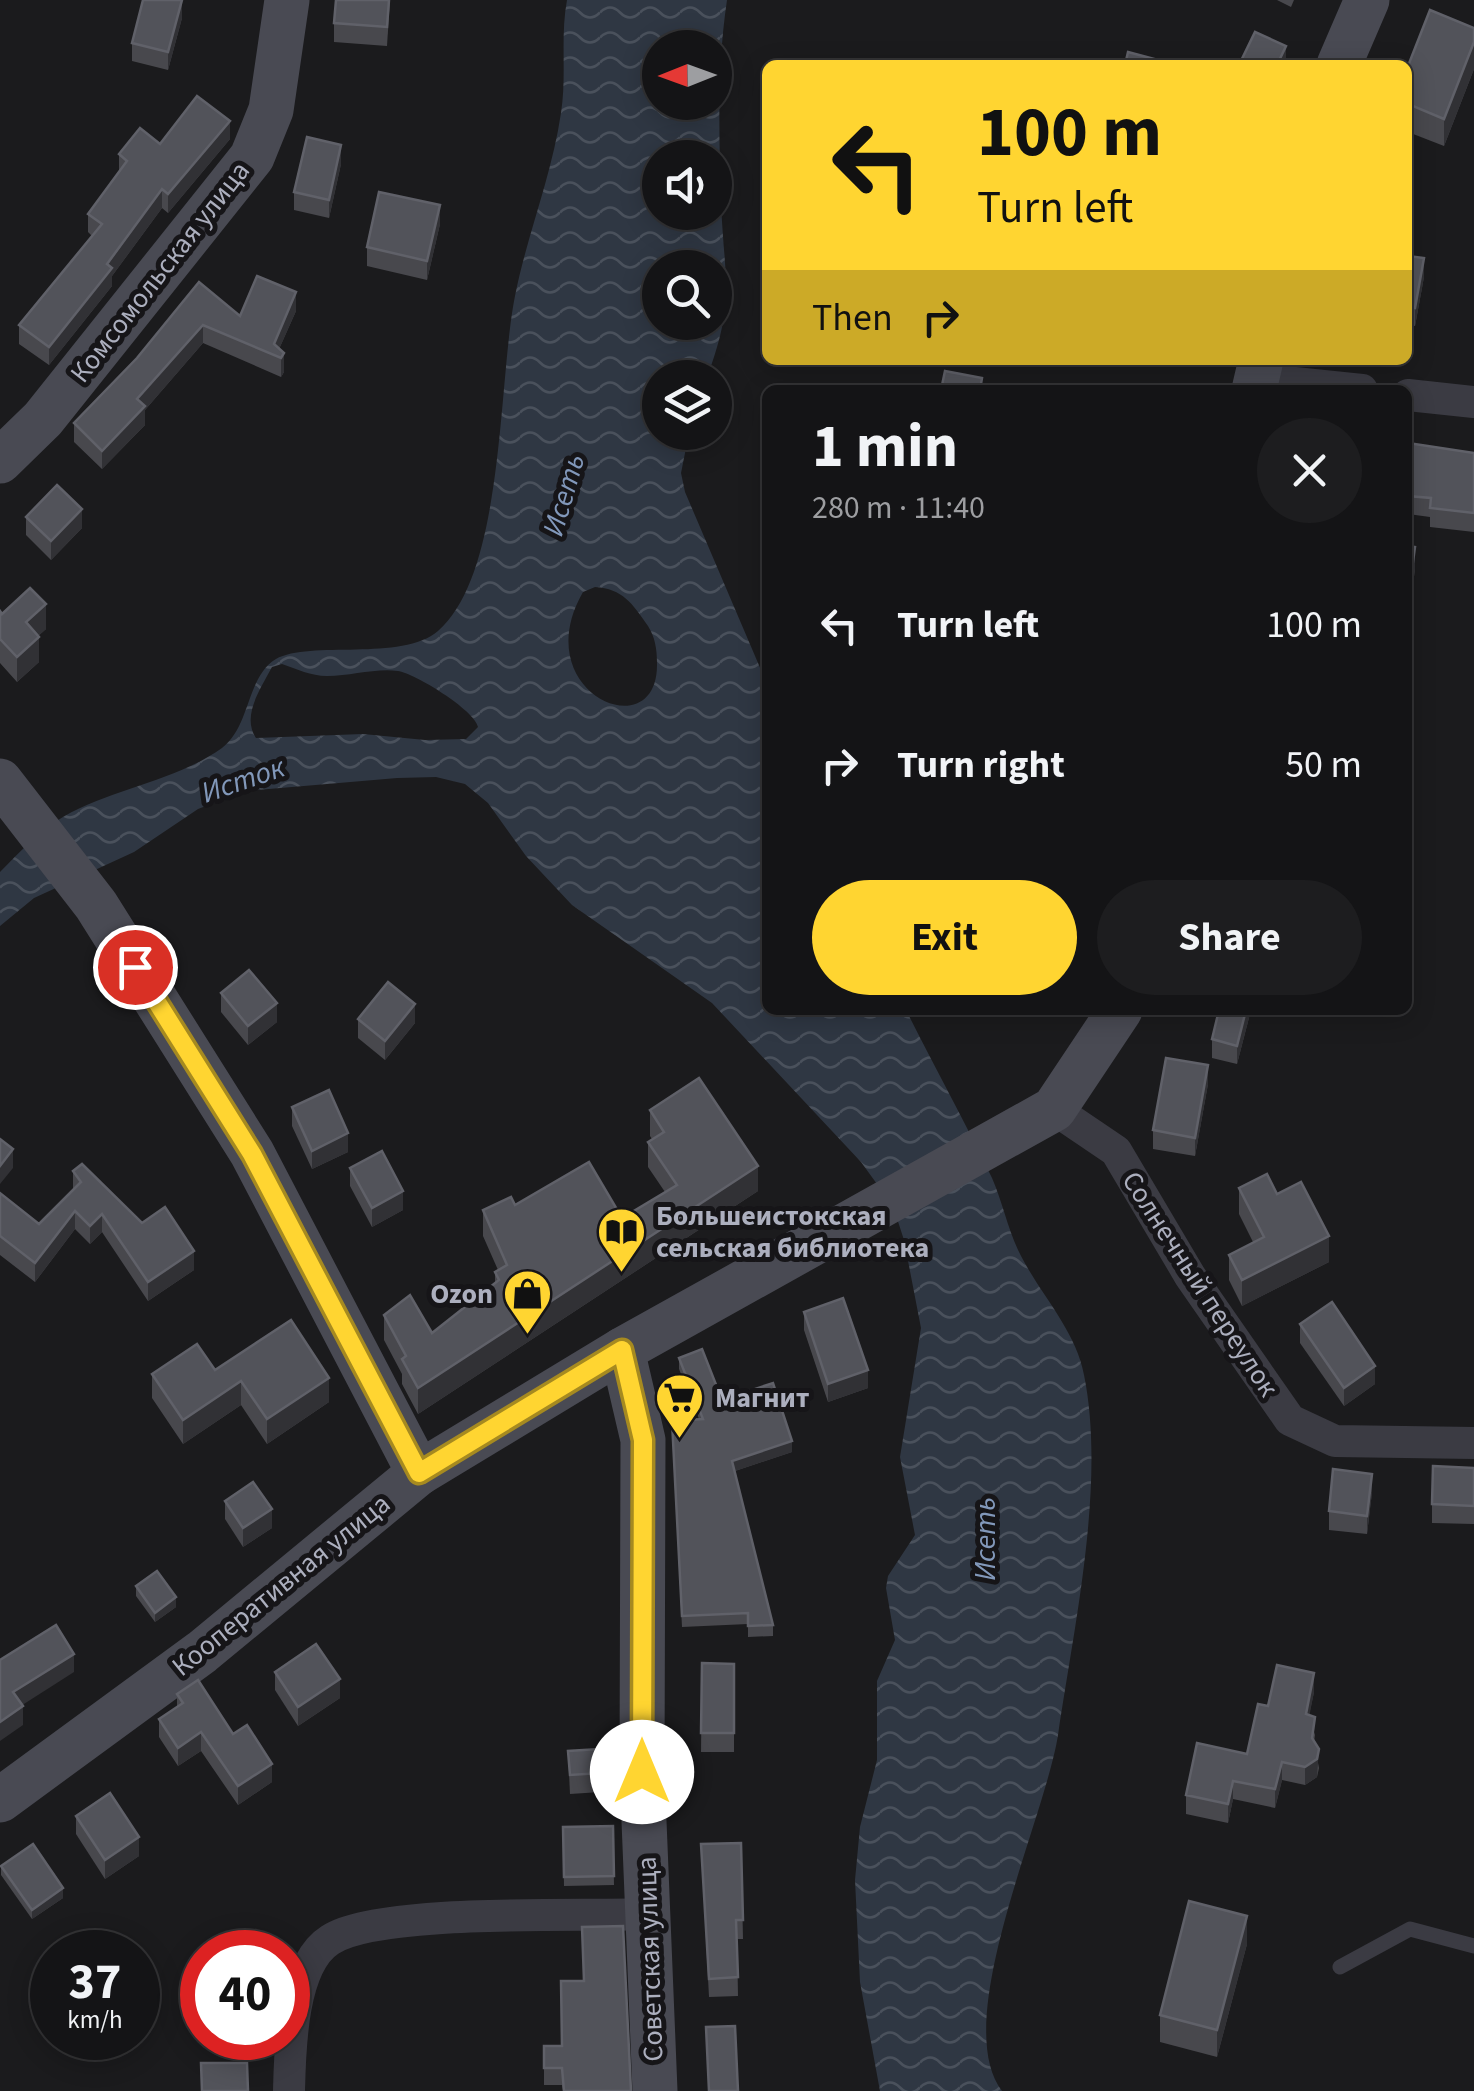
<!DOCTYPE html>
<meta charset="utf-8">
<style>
:root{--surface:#141416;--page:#1d1d1f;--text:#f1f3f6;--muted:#9d9ea1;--line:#333335;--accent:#ffd531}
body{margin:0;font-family:"Source Sans 3",sans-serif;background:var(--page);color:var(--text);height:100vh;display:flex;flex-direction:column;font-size:38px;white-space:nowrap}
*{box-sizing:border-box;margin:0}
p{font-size:32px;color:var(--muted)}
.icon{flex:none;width:55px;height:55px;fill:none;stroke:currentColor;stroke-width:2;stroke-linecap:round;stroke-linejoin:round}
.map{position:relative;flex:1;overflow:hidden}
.sheet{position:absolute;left:762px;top:385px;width:650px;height:630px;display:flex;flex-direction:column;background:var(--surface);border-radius:15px;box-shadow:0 5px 25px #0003,0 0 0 2px var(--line)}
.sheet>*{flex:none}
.top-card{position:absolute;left:762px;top:60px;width:650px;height:305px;border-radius:15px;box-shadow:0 5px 25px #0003,0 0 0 2px var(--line);background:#ffd531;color:#111;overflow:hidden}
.needle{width:65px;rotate:269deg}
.tools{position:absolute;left:642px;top:30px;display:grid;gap:20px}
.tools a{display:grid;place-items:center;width:90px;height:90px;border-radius:50%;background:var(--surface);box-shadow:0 5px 25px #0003,0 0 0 2px var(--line);font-size:50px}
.speed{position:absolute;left:30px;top:1930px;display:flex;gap:20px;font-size:50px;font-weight:700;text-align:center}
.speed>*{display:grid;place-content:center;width:130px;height:130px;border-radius:50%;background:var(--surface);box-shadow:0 5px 25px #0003,0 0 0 2px var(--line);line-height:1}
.speed small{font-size:25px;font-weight:400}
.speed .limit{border:15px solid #d22;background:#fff;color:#111}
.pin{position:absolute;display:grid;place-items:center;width:85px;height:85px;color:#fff;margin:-42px;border:5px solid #fff;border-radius:50%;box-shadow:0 2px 10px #0007}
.me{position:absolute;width:110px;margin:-55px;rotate:0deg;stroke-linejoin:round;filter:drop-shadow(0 0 8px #0008)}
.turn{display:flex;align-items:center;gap:35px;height:210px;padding:0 50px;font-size:45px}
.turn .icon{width:130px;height:130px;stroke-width:2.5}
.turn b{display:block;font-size:70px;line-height:85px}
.then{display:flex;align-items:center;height:95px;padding:0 50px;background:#0003;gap:20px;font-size:38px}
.round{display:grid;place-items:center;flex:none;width:105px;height:105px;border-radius:52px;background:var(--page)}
.headline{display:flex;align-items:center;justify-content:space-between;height:170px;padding:0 50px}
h1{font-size:60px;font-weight:700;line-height:75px}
.action{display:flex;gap:20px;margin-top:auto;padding:20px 50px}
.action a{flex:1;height:115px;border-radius:60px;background:var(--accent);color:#111;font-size:40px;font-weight:700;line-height:115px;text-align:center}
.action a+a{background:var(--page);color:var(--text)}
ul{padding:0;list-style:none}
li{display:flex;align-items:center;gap:30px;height:140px;padding:0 50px}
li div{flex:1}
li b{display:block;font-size:38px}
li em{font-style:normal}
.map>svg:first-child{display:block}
.water{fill:url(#water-waves);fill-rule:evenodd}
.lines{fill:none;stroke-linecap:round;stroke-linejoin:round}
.lane{stroke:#3b3b43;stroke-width:15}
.street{stroke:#3b3b43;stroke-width:32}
.secondary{stroke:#494a53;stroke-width:45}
.wall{fill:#48484d}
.shaded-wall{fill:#313135}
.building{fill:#52535a;stroke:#606169;stroke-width:2.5}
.route-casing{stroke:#a68a20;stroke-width:25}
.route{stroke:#ffd531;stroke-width:18}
.labels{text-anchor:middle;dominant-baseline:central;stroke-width:10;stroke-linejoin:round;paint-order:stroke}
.street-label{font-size:28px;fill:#acafbe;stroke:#161518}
.poi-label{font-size:28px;font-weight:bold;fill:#acafbe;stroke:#161518;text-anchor:start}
.water-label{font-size:30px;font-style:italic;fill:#8298ba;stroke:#161518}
</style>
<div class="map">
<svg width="1474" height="2091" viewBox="0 0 1474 2091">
<defs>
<pattern id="water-waves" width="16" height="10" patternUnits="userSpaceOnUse" patternTransform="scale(2.5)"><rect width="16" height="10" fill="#2f3743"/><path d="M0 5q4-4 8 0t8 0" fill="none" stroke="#4a515c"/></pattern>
</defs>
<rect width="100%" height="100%" fill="#1b1b1d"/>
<path class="water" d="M567 0H727C717 66 719 135 721 202 724 279 736 300 707 377L660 378V432L689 433 681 473 685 492 767 684 768 1010H906C934 1066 965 1122 992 1178 1003 1203 1008 1231 1021 1256 1041 1295 1076 1331 1084 1375 1106 1483 1074 1626 1058 1735 1045 1819 949 2022 1002 2091H880L860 1982 855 1880 860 1827 877 1760V1681L895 1640 886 1588 888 1576 915 1535 900 1457 921 1328 904 1240 893 1206 861 1162 712 1003 572 905 526 856 488 803 465 784 436 777 397 778 245 791 198 809 134 852 34 898 0 926V872C20 852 38 832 63 817 113 788 174 782 222 748 251 726 246 677 276 659 310 640 402 662 438 631 505 573 498 380 515 296 527 235 552 175 561 113 567 75 560 38 567 0ZM660 48H715V102H660ZM660 158H715V212H660ZM660 268H715V322H660ZM595 587C623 589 632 603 648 626 655 637 657 649 657 663 659 750 525 693 583 592ZM282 664C297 669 311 676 327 676 351 676 375 668 398 671 414 673 475 710 478 727L466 739 425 740 363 734 256 738C241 716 261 688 272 667Z"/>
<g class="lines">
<path class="lane" d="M1340 1967 1410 1929 1474 1946"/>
<g class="street">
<path d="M1256 379 1362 390"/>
<path d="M1408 395 1474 402"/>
<path d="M1054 1109 1116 1151 1190 1276 1290 1420 1335 1441 1474 1443"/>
<path d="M289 2091C290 2050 291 1965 330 1940 378 1908 582 1917 649 1914"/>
</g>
<g class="secondary">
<path d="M1339 65 1367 0"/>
<path d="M1254 390 1261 360"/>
<path d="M0 461 43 419 252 157 271 110 287 0"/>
<path d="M0 781 96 905 252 1153 419 1473"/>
<path d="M622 1350 643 1440 642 1772 655 2091"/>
<path d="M0 1800 202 1652 419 1473 622 1350 1054 1109 1120 1010"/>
</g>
</g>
<g class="wall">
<path d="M390 0 387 46 334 42V23Z"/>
<path d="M1277 0H1294L1291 7Z"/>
<path d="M182 18 168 70 132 61V43Z"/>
<path d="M1474 28V69L1444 146 1408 132V66Z"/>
<path d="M230 139 168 213 162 208 112 276V286L49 365 19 344V325L92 236 88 232V214L119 171V154L160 144Z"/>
<path d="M341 164 329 218 294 210V192Z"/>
<path d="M440 224 427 280 367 266V247Z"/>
<path d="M1408 256 1424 277 1415 326 1408 325Z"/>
<path d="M199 282 240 316 296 311 279 349 284 372 281 377 203 343 145 410V425L102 469 74 442V423L137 358Z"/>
<path d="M1408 443 1474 453V532L1430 527V517L1408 514Z"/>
<path d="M26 517 82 528 51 560 26 535Z"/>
<path d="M1408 546 1415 569 1412 591H1408Z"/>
<path d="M0 611 2 614 46 629 38 636 39 662 17 682 0 663Z"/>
<path d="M221 993 277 1022 248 1045 221 1012Z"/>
<path d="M1219 1010H1251L1237 1064 1212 1058V1039Z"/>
<path d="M358 1019 415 1023 385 1060 358 1038Z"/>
<path d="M1208 1084 1195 1156 1153 1149V1130Z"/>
<path d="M292 1107 348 1152 312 1169 292 1126Z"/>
<path d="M650 1110 758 1191 418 1414 402 1384V1374L384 1340V1315L432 1333 495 1283V1272L498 1270 483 1236V1210L515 1205 622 1218 665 1192 648 1167V1142L652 1139 650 1136Z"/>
<path d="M350 1168 403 1210 372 1227 350 1186Z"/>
<path d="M73 1171 142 1223 194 1270 148 1301 102 1232 90 1244 75 1229 35 1282 0 1255V1193L39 1224 73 1189Z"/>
<path d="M1239 1188 1277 1194 1329 1262 1242 1306 1229 1280V1255L1253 1242 1239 1214Z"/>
<path d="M804 1312 868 1388 828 1402 804 1330Z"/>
<path d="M1300 1324 1375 1384 1344 1406 1300 1343Z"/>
<path d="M679 1358 722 1400 792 1452 735 1471 773 1625V1636L748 1637V1624L682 1627 672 1432 699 1419 679 1369Z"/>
<path d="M215 1370 329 1402 267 1444 241 1405 183 1444 152 1398V1374Z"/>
<path d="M1474 1468V1524L1432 1523V1504Z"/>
<path d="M1372 1492 1367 1534 1329 1530V1511Z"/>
<path d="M225 1501 272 1528 243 1547 225 1519Z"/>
<path d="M136 1586 176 1607 155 1622 136 1596Z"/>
<path d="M702 1663 734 1664V1752H701Z"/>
<path d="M275 1672 340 1698 298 1726 275 1690Z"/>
<path d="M1314 1692 1309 1715 1315 1735 1314 1742 1319 1768 1317 1777 1305 1785 1282 1780 1275 1808 1233 1799 1228 1823 1186 1814V1795L1247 1754 1268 1706Z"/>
<path d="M177 1694 233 1734 272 1782 238 1805 201 1751 178 1766 159 1737V1719L177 1707Z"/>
<path d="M616 1748V1791L570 1794 568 1751Z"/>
<path d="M76 1816 139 1856 105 1879 76 1834Z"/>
<path d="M613 1826 614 1885 564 1886 563 1827Z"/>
<path d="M741 1843 743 1939H737L738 1996 709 1997 701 1844Z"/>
<path d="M1 1866 63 1898 32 1919 1 1875Z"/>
<path d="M1247 1944 1217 2057 1160 2042V2015Z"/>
<path d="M544 2046 631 2091H563L562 2085H544Z"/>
</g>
<g class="shaded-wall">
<path d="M182 0V18L168 70V52Z"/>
<path d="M1474 42V69L1444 146V119Z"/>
<path d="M1286 46V65H1277Z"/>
<path d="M230 121V139L168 213V194Z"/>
<path d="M341 145V164L329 218V200Z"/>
<path d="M162 189V208L112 276V286L49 365V347Z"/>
<path d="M440 205V224L427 280V261Z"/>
<path d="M1424 258V277L1415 326V308Z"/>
<path d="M296 292V311L276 356 274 344Z"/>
<path d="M203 325V343L145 410V425L102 469V451L137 399Z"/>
<path d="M284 353V372L281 377V358Z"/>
<path d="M82 509V528L51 560V541Z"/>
<path d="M1415 547V569L1412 591V569Z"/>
<path d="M46 604V629L26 647V622Z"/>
<path d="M39 637V662L17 682V657Z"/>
<path d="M277 1003V1022L248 1045V1026Z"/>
<path d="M415 1004V1023L385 1060V1041Z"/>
<path d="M1246 1010H1251L1237 1064V1046Z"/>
<path d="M1208 1065V1084L1195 1156V1138Z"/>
<path d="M348 1133V1152L312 1169V1151Z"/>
<path d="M13 1149V1168L0 1184V1166Z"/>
<path d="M758 1166V1191L418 1414V1388Z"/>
<path d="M403 1191V1210L372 1227V1208Z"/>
<path d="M75 1211V1229L35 1282V1263Z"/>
<path d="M102 1214V1232L90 1244V1226Z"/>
<path d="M1329 1236V1262L1242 1306V1280Z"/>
<path d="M194 1251V1270L148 1301V1282Z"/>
<path d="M1375 1366V1384L1344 1406V1388Z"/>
<path d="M868 1370V1388L828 1402V1384Z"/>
<path d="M329 1378V1402L267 1444V1419Z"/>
<path d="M241 1381V1405L183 1444V1420Z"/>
<path d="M792 1441V1452L732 1472V1461Z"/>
<path d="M1372 1474V1492L1367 1534V1516Z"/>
<path d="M272 1509V1528L243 1547V1528Z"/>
<path d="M176 1597V1607L155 1622V1613Z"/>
<path d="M74 1654V1672L13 1711V1692Z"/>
<path d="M1314 1673V1692L1306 1733V1714Z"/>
<path d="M340 1679V1698L298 1726V1707Z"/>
<path d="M23 1706V1725L0 1741V1722Z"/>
<path d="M201 1732V1751L178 1766V1748Z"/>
<path d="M1319 1749 1317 1777 1305 1785V1767Z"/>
<path d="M1282 1762V1780L1275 1808V1789Z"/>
<path d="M272 1764V1782L238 1805V1786Z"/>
<path d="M1233 1781V1799L1228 1823V1804Z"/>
<path d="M139 1837V1856L105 1879V1860Z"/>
<path d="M63 1888V1898L32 1919V1910Z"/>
<path d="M1247 1916V1944L1217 2057V2030Z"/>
</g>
<g class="building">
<path d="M143 0H182L168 52 132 43Z"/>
<path d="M336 0H389L387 27 334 23Z"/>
<path d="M1430 10 1474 28V42L1444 119 1408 104V66Z"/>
<path d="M1255 32 1286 46 1277 65H1244L1240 63Z"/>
<path d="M1128 52 1173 64V65H1125Z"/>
<path d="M197 96 230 121 168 194 162 189 107 264 112 268 49 347 19 325 102 224 88 214 127 161 119 154 140 128 160 144Z"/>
<path d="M307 137 341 145 329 200 294 192Z"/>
<path d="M379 192 440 205 427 261 367 247Z"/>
<path d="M1408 256 1424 258 1415 308 1408 307Z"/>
<path d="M257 276 296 292 274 344 284 353 281 358 203 325 137 399 145 406 102 451 74 423 137 358 199 282 240 316Z"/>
<path d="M945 371 982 378 980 390H941Z"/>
<path d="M1408 443 1474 453V513L1430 508 1431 498 1408 496Z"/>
<path d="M57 485 82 509 51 541 26 517Z"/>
<path d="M1408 546 1415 547 1412 569H1408Z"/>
<path d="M30 588 46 604 26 622 39 637 17 657 0 639V611L2 614Z"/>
<path d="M249 970 277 1003 248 1026 221 993Z"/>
<path d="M388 982 415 1004 385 1041 358 1019Z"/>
<path d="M1219 1010H1246L1237 1046 1212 1039Z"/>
<path d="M1166 1058 1208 1065 1195 1138 1153 1130Z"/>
<path d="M699 1078 758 1166 418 1388 402 1359 406 1356 384 1315 410 1295 432 1333 499 1280 495 1272 507 1265 483 1210 511 1197 515 1205 589 1162 622 1218 677 1185 648 1142 664 1132 650 1110Z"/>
<path d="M329 1090 348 1133 312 1151 292 1107Z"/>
<path d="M0 1139 13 1149 0 1166Z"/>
<path d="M382 1151 403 1191 372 1208 350 1168Z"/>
<path d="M82 1164 142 1223 165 1207 194 1251 148 1282 102 1214 90 1226 75 1211 35 1263 0 1236V1193L39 1224 81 1182 73 1171Z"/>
<path d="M1267 1174 1277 1194 1301 1182 1329 1236 1242 1280 1229 1255 1264 1237 1239 1188Z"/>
<path d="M843 1298 868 1370 828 1384 804 1312Z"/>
<path d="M1332 1302 1375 1366 1344 1388 1300 1324Z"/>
<path d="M291 1320 329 1378 267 1419 241 1381 183 1420 152 1374 197 1344 215 1370Z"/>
<path d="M702 1349 722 1400 773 1383 792 1441 732 1461 773 1625 748 1626V1613L682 1616 672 1421 703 1419 679 1358Z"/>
<path d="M1433 1466 1474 1468V1506L1432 1504Z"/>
<path d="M1333 1469 1372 1474 1367 1516 1329 1511Z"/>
<path d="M253 1482 272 1509 243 1528 225 1501Z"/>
<path d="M157 1571 176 1597 155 1613 136 1586Z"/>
<path d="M56 1625 74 1654 13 1692 23 1706 0 1722V1660Z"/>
<path d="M316 1644 340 1679 298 1707 275 1672Z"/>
<path d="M702 1663 734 1664V1733H701Z"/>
<path d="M1277 1665 1314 1673 1306 1714 1315 1717 1312 1738 1319 1749 1317 1759 1305 1767 1282 1762 1275 1789 1233 1781 1228 1804 1186 1795 1197 1743 1247 1754 1258 1704 1268 1706Z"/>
<path d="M198 1680 233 1734 247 1725 272 1764 238 1786 201 1732 178 1748 159 1719 183 1703 177 1694Z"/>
<path d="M616 1748V1772L570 1775 568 1751Z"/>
<path d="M110 1793 139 1837 105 1860 76 1816Z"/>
<path d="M613 1826 614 1876 564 1877 563 1827Z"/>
<path d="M741 1843 743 1920H736L738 1977 709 1979 701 1844Z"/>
<path d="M33 1844 63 1888 32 1910 1 1866Z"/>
<path d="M1189 1901 1247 1916 1217 2030 1160 2015Z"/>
<path d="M623 1926 631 2091H564L562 2068H544V2046H562L561 1981H584L582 1927Z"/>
<path d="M735 2026 738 2091H709L706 2027Z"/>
<path d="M201 2063H247L248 2091H202Z"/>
</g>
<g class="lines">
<defs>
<path id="route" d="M135 967 252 1154 419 1473 622 1350 643 1440 642 1772"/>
</defs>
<use href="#route" class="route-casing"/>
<use href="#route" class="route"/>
</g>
<defs>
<symbol id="library-pin" viewBox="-11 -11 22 30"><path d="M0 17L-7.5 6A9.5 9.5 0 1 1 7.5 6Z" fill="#ffd531" stroke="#161518"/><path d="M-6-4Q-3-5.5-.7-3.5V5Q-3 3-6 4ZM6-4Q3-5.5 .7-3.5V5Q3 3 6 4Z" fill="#111"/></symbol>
<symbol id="shop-pin" viewBox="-11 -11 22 30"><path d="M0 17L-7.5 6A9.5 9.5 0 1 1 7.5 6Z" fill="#ffd531" stroke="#161518"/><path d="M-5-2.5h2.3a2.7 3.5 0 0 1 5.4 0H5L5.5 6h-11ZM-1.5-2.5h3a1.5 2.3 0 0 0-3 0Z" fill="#111"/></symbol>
<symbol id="supermarket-pin" viewBox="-11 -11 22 30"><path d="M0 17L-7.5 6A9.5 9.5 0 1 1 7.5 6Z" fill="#ffd531" stroke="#161518"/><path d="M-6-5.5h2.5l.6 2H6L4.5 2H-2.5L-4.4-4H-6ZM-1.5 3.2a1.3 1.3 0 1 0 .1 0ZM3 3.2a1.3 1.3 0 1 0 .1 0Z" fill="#111"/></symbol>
</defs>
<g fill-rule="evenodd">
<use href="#library-pin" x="594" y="1204" width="55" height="75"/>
<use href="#shop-pin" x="500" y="1266" width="55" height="75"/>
<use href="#supermarket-pin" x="652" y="1370" width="55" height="75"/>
</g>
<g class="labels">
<g class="street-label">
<text transform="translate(160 272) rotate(-52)">Комсомольская улица</text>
<text transform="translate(1200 1284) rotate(57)">Солнечный переулок</text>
<text transform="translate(281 1585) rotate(-39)">Кооперативная улица</text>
<text transform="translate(650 1959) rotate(-92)">Советская улица</text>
</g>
<g class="poi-label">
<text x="656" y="1216">Большеистокская<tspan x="656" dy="32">сельская библиотека</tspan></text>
<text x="493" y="1294" text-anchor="end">Ozon</text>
<text x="715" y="1398">Магнит</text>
</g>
<g class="water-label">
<text transform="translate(564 495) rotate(-74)">Исеть</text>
<text transform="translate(243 780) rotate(-19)">Исток</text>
<text transform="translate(985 1539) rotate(-90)">Исеть</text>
</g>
</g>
</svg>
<div class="tools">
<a><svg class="needle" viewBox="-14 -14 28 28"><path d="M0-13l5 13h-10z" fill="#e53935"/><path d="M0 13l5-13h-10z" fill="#9d9ea1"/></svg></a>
<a><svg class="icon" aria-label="sound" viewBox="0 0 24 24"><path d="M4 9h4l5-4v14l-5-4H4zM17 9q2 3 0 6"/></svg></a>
<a><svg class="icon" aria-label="search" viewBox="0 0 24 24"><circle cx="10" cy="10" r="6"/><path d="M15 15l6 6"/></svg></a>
<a><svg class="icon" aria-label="layers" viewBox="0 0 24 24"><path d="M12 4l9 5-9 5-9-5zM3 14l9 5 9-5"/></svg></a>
</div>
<div class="speed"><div>37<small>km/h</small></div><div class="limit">40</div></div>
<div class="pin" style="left:135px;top:967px;background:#d93025"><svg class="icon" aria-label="arrive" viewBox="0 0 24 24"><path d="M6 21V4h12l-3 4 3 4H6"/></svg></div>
<svg class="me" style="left:642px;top:1772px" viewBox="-20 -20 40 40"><circle r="19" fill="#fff"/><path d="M0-13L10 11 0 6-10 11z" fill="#ffd531"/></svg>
<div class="top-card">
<div class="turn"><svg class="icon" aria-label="left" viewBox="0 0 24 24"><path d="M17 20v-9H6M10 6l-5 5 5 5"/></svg><div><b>100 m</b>Turn left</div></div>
<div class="then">Then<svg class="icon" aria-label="right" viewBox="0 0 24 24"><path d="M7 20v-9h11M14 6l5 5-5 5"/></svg></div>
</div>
<section class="sheet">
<div class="headline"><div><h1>1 min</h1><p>280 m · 11:40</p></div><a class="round"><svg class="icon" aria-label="close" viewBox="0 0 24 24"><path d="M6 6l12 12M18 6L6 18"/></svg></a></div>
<ul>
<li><svg class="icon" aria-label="left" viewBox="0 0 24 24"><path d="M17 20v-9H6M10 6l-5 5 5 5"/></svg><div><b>Turn left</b></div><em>100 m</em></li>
<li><svg class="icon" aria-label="right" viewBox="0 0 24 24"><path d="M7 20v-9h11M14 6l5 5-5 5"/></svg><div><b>Turn right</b></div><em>50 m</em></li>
</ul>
<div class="action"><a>Exit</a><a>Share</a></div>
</section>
</div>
